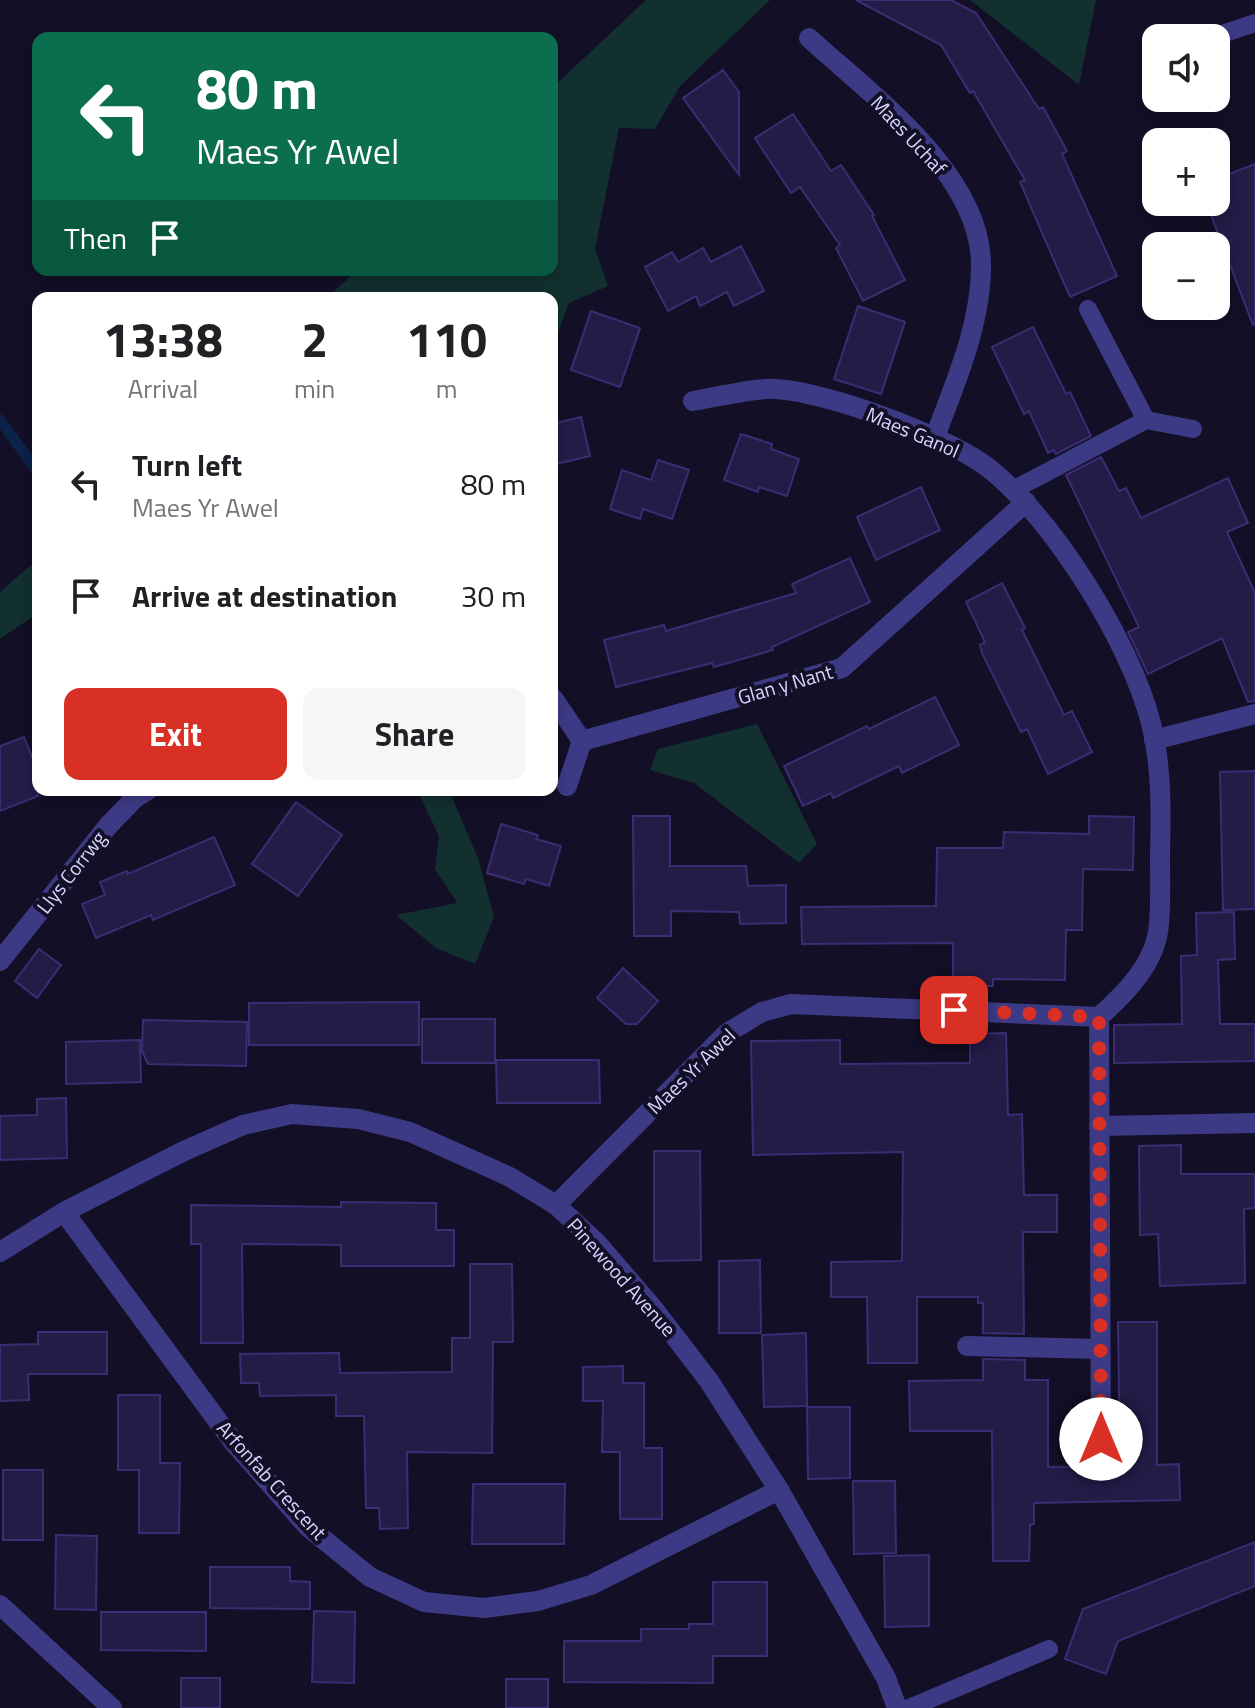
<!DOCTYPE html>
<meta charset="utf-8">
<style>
:root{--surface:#fff;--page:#f6f6f6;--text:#202124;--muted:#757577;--accent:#d93025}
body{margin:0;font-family:"Titillium Web",sans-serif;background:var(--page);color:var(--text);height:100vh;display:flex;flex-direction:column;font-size:30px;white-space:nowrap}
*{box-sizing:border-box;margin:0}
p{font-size:26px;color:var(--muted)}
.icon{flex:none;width:44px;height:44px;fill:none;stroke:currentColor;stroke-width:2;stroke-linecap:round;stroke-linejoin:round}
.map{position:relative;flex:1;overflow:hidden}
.drawer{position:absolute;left:32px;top:292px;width:526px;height:504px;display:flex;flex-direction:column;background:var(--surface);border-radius:16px;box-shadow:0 4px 12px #0003}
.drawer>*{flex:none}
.banner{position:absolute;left:32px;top:32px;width:526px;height:244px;border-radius:16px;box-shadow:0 4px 12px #0003;background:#0b6e4f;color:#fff;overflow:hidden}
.tools{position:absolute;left:1142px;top:24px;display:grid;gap:16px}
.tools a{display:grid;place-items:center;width:88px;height:88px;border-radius:16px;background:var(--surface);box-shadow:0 4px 12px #0003;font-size:40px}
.pin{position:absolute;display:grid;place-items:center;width:68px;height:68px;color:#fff;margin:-34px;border-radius:16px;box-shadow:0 4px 12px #0006}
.me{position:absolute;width:88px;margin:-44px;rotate:0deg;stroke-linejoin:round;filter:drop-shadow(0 0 6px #0008)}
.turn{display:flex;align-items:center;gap:28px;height:168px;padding:0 32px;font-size:36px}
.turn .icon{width:104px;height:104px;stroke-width:2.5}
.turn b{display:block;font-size:56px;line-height:68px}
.then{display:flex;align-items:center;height:76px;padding:0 32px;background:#0003;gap:16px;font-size:30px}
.eta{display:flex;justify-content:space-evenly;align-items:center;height:136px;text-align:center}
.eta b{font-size:48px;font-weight:700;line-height:56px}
.action{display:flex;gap:16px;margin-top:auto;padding:16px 32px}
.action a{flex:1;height:92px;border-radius:16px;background:var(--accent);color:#fff;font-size:32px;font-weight:700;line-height:92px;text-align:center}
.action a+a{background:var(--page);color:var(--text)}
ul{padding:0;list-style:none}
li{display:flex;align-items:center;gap:24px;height:112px;padding:0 32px}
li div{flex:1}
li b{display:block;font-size:30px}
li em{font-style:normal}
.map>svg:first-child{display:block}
.green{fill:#12302f}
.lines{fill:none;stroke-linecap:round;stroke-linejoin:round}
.stream{stroke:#0c2248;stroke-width:11}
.building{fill:#241b47;stroke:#3b2d73;stroke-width:2}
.service{stroke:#3d3a85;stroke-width:18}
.minor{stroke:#3d3a85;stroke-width:20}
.route{stroke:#d93025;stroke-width:14;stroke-dasharray:0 25.2}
.labels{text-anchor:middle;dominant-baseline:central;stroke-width:8;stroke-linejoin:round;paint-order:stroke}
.street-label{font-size:20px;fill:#d9d4ff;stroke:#130f26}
</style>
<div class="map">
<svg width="1255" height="1708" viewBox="0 0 1255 1708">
<rect width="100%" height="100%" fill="#130f26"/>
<g class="green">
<path d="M646 0H770L680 86 655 129 619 128 595 249 608 286 569 303 552 349V298H399L391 294 386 298H327L357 270H552V88Z"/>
<path d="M970 0H1096L1079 85Z"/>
<path d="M38 559V613L0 639V592Z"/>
<path d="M757 724 817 844 799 863 694 783 650 770 658 749Z"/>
<path d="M417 790H449L478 858 494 917 475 964 436 948 396 915 457 903 435 869 439 836Z"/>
</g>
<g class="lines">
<path class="stream" d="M0 420 38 472"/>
</g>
<g class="building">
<path d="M856 0H951L976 13 1039 109 1043 107 1067 151 1062 154 1117 276 1070 297 1020 182 1025 180 973 91 970 93 941 45Z"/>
<path d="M723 70 739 92V175L683 98Z"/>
<path d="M793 114 831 171 841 165 874 215 872 216 905 280 863 301 836 248 840 245 800 187 791 193 755 138Z"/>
<path d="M1255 164V324L1253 325 1206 202H1216V179Z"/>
<path d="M741 246 764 291 734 306 727 292 700 306 696 296 668 311 645 267 672 252 678 262 703 248 711 262Z"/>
<path d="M858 306 905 322 881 394 834 379Z"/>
<path d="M591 311 640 328 620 387 571 370Z"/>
<path d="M1033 327 1066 394 1070 392 1091 436 1056 454 1054 450 1048 453 1029 411 1024 414 992 347Z"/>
<path d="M581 417 590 456 552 465V424Z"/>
<path d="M741 434 772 444 771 449 799 459 787 496 759 487 758 492 724 480Z"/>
<path d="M1101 457 1119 491 1126 488 1141 518 1228 478 1248 523 1227 532 1255 593V701L1248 702 1222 638 1148 674 1128 632 1139 627 1066 475Z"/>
<path d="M658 460 689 470 672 519 643 509 640 519 610 509 622 470 651 480Z"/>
<path d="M921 487 940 530 876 560 857 517Z"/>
<path d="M850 558 870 602 772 647 773 650 714 667 712 663 616 687 604 640 664 625 666 631 796 593 792 584Z"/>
<path d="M1002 583 1025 628 1022 630 1064 715 1072 711 1092 752 1048 774 1027 729 1021 732 982 653 980 645 985 642 966 602Z"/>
<path d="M935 697 959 745 902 773 899 766 833 798 831 793 803 806 784 766 867 726 869 729Z"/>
<path d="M24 737 38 772V796L0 811V746Z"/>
<path d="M1255 771V909L1223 910 1220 772Z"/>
<path d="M296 802 342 835 298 896 252 864Z"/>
<path d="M633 816H670V866H746L748 886 786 885V923L740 924 739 912 671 911V936H634Z"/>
<path d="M1089 816 1134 817 1133 870 1083 869 1082 930H1066L1065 980 993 979V986H953V943L802 944 801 907 936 906 937 848H1003L1004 832 1089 834Z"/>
<path d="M501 824 538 835 536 839 561 846 549 886 526 879 524 884 487 873Z"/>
<path d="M214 837 235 885 153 920 151 915 96 938 82 904 105 895 100 882 127 871 128 874Z"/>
<path d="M1234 912 1235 959 1218 960 1220 1024H1255V1061L1114 1063V1025L1182 1024 1181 956 1197 955 1196 913Z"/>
<path d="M39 949 61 965 37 998 15 981Z"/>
<path d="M623 968 658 1001 637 1024H626L597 998Z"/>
<path d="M419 1002V1045H249V1003Z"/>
<rect x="422" y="1019" width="73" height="44"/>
<path d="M143 1020 247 1022 246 1066 148 1064 142 1051Z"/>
<path d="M1006 1033 1008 1115 1022 1114 1024 1195H1057V1232H1023L1024 1334 983 1333V1303H978V1297H917V1363H868L867 1297H831V1262L902 1261 903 1152 753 1155 751 1041 840 1040V1064L970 1063V1034Z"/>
<path d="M140 1040 141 1082 66 1084V1042Z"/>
<path d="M496 1060H599L600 1103H497Z"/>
<path d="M66 1098 67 1158 0 1160V1116L37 1115V1099Z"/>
<path d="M1181 1145V1174H1255V1208L1244 1209 1245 1283 1160 1286 1158 1234 1140 1235 1139 1146Z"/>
<path d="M654 1151H700L701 1260 654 1261Z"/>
<path d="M341 1202 436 1203V1230H454V1266H341V1245L242 1244 243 1343H201V1244H191V1205L341 1207Z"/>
<path d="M760 1260 761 1333H719V1261Z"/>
<path d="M470 1264H512L513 1342H493L492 1453 407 1452 408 1528 380 1529 379 1508H366L364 1416H336V1395L260 1396 259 1383H241L240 1354 339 1353 340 1373 452 1372V1338H470Z"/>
<path d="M1118 1322H1157V1465L1179 1464 1180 1500 1034 1503V1524L1030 1525 1029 1561H993L992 1431H910L909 1381 983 1380V1359L1025 1360V1380H1048V1467L1120 1466Z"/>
<path d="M38 1332H107V1374H28L29 1400 0 1401V1345L38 1344Z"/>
<path d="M806 1333 807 1406 764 1407 762 1335Z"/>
<path d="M623 1366V1383H644V1448H662V1519H620V1452H602L603 1401H583V1367Z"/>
<path d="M118 1395H160V1463H180L179 1533H139V1470H118Z"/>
<path d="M807 1407H850V1478L808 1479Z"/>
<rect x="3" y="1470" width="40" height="70"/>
<path d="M853 1481H895L896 1553 854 1554Z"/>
<path d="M473 1484H565L564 1544H472Z"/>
<path d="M56 1535 97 1536 96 1610 55 1609Z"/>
<path d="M1255 1542V1586L1118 1641 1106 1674 1065 1659 1083 1609Z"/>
<path d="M929 1555V1626L885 1627 884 1556Z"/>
<path d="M210 1567H290V1581L310 1582V1609L210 1608Z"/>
<path d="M713 1582H767V1656H713V1683L564 1682V1641H641V1629H689V1624H713Z"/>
<path d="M314 1611 355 1612 354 1683 312 1682Z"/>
<path d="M101 1612H206V1651L101 1650Z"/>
<rect x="181" y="1678" width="39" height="30"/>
<rect x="506" y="1679" width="42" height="29"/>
</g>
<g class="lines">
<g class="service">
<path d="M1210 38 1255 23"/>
<path d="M1088 309 1146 420"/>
<path d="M1013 490 1146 420 1193 429"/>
<path d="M909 1708 1049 1649"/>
</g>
<g class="minor">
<path d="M809 38C871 95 982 174 981 266 981 325 955 383 935 437"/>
<path d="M553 698 582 741 567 786"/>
<path d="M1154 740 1255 714"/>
<path d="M582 741 842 668 1026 502"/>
<path d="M0 961 108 826 135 798 148 790"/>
<path d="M1099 1017 1101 1439"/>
<path d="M1099 1126 1255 1123"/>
<path d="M556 1205 727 1033 762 1012 791 1004 1099 1017C1126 993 1157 962 1159 923 1161 901 1160 878 1160 856 1161 811 1162 768 1151 723 1130 642 1056 523 991 470 951 437 815 386 765 389 741 391 716 397 693 401"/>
<path d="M64 1212 234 1443 308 1527 370 1577 424 1602 484 1608 538 1601 591 1585 779 1490"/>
<path d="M0 1252 64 1212 184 1151 243 1125 292 1114 358 1119 410 1132 510 1177 556 1205 597 1243 653 1308 709 1381 779 1490 886 1678 897 1708"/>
<path d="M967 1346 1100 1349"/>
<path d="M0 1605 112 1708"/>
</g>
</g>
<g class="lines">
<path class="route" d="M954 1010 1099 1017 1101 1439"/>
</g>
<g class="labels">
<g class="street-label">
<text transform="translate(909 135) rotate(47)">Maes Uchaf</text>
<text transform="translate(913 432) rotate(23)">Maes Ganol</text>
<text transform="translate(785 684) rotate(-16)">Glan y Nant</text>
<text transform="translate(71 872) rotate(-52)">Llys Corrwg</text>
<text transform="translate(691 1071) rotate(-44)">Maes Yr Awel</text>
<text transform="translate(622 1277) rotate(48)">Pinewood Avenue</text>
<text transform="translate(272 1480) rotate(48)">Arfonfab Crescent</text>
</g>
</g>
</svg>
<div class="tools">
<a><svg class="icon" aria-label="sound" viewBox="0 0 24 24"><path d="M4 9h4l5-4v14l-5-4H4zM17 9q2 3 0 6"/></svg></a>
<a>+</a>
<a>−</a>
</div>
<div class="pin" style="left:954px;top:1010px;background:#d93025"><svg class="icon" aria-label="arrive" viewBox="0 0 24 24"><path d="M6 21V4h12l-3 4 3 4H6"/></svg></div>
<svg class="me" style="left:1101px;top:1439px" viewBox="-20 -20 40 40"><circle r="19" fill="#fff"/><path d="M0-13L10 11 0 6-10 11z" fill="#d93025"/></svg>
<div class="banner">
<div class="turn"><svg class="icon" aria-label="left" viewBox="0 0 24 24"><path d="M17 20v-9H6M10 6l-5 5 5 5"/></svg><div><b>80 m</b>Maes Yr Awel</div></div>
<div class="then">Then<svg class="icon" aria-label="arrive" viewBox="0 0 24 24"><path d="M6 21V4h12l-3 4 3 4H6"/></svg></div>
</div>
<section class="drawer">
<div class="eta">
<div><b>13:38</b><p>Arrival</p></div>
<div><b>2</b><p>min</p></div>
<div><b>110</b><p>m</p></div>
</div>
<ul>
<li><svg class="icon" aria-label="left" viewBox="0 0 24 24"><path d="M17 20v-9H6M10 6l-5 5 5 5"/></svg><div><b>Turn left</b><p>Maes Yr Awel</p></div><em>80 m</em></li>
<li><svg class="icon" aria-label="arrive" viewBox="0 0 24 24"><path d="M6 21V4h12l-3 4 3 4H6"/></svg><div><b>Arrive at destination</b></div><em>30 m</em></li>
</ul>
<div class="action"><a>Exit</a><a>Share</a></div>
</section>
</div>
